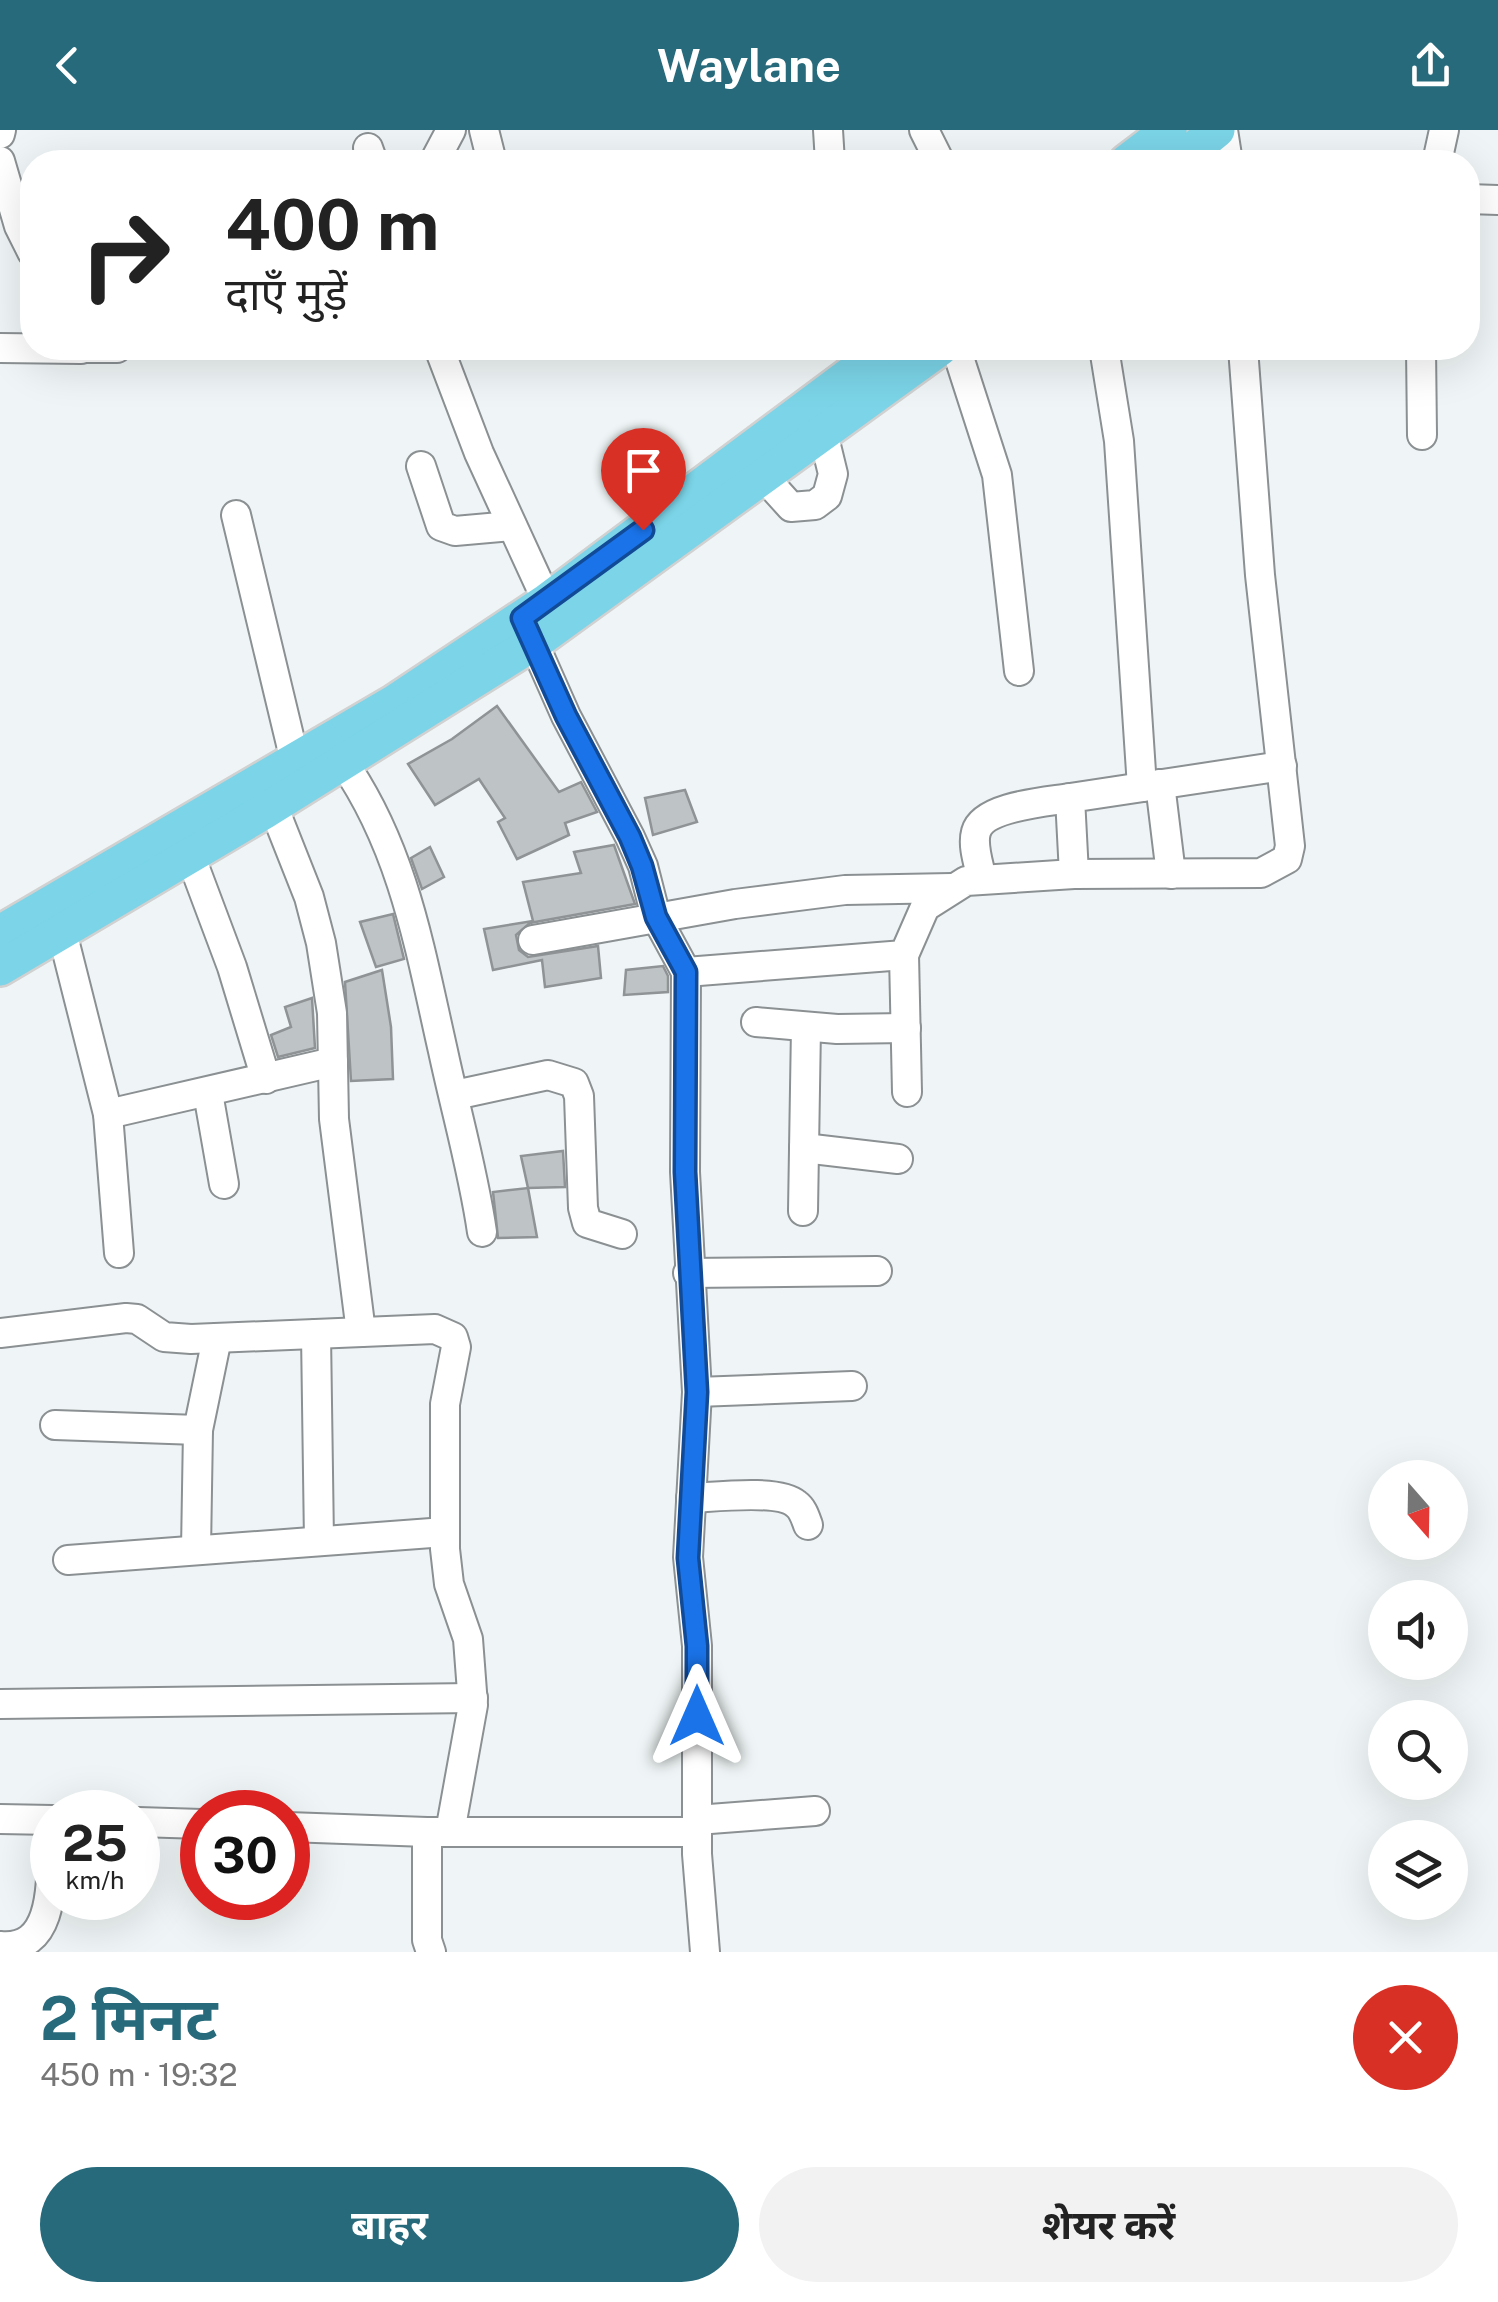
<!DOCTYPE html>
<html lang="hi">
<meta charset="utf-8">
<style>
:root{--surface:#fff;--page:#f2f2f2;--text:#222;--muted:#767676;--accent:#266a7b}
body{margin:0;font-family:"Public Sans","Noto Sans Devanagari",sans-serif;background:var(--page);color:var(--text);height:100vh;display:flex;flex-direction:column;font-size:38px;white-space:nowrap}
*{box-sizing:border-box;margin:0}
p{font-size:32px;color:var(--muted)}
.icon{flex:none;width:55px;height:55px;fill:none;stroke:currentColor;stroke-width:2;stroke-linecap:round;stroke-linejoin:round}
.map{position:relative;height:1822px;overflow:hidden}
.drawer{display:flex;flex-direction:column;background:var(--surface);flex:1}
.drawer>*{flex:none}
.guide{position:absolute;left:20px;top:20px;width:1460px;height:210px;border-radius:40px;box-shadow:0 10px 40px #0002;background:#fff;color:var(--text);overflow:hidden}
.needle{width:65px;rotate:160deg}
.buttons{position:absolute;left:1368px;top:1330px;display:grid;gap:20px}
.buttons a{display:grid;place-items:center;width:100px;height:100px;border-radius:50%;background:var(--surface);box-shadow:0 10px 40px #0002;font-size:50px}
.speed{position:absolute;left:30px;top:1660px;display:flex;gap:20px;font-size:50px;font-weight:700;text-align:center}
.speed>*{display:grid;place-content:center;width:130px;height:130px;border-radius:50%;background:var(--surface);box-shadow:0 10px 40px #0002;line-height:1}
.speed small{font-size:25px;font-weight:400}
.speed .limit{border:15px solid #d22;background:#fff;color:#111}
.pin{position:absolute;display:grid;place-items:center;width:85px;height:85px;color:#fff;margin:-102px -42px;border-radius:50% 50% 50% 0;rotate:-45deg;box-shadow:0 0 10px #0007}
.pin .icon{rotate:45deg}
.me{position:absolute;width:110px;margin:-55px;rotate:0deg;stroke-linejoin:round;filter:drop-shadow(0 0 8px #0008)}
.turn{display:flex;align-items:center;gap:35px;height:210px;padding:0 40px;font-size:45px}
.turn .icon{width:130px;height:130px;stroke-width:2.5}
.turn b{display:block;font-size:70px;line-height:85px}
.round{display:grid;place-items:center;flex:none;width:105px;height:105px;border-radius:52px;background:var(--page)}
.headline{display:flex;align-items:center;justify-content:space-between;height:170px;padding:0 40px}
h1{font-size:60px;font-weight:700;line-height:75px;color:var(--accent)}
.action{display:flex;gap:20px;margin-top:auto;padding:20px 40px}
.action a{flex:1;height:115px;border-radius:60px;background:var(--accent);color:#fff;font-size:40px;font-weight:700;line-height:115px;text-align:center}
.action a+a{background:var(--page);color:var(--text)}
header{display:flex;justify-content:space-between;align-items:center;height:130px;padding:0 40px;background:var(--accent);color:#fff;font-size:45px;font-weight:700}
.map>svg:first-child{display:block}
.building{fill:#bec3c5;stroke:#8f9395;stroke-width:2.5}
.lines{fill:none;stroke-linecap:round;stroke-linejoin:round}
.minor-casing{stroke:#8b9092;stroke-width:32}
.major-casing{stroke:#d1d1d1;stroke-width:40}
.minor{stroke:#fff;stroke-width:28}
.major{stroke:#7bd4e7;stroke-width:35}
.route-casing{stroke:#114b97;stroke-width:25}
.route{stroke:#1a73e8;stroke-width:18}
</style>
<header><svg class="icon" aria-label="back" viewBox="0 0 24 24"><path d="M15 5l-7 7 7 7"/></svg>Waylane<svg class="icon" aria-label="share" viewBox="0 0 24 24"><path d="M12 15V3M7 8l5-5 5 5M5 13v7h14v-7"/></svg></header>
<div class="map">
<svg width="1498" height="1822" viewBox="0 0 1498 1822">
<rect width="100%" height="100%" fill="#eff5f6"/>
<g class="building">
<path d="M497 576 559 662 581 652 597 682 565 693 569 705 517 729 498 692 505 688 479 649 435 675 408 634 452 609Z"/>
<path d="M685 660 697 692 653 705 645 668Z"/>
<path d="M614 715 635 774 530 793 516 805 519 820 528 827 598 816 601 848 545 857 542 830 493 840 484 799 533 791 523 752 581 743 574 722Z"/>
<path d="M430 717 444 747 422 759 411 728Z"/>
<path d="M393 784 404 829 376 837 360 792Z"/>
<path d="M663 836 668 846V862L624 865 626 840Z"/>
<path d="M382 840 391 897 393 949 351 951 345 852Z"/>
<path d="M312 868 315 918 278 927 271 905 291 897 285 877Z"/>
<path d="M563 1021 565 1057 528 1058 521 1026Z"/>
<path d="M528 1058 537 1107 498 1108 493 1062Z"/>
</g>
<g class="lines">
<defs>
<g id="minor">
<path d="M484 0 492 32"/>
<path d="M828 0 830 32"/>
<path d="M924 0 940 32"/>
<path d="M1223 0 1228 32"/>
<path d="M0 4 1 0"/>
<path d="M368 18 373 32"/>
<path d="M0 31 19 96 32 122"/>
<path d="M434 32 451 0"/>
<path d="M1437 32 1444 0"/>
<path d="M1468 69 1498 70"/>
<path d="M0 218 81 219"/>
<path d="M81 218H117"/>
<path d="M439 218 479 323 547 471"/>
<path d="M956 218 997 345 1019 541"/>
<path d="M1104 218 1119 311 1142 657"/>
<path d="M1421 218 1422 305"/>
<path d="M421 336 441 396 455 401 512 396"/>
<path d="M764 347 791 377 815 375 827 366 833 344 823 303"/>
<path d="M236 385 295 631"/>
<path d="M527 498 566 586 630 707 643 736 656 787 686 842 685 1042 697 1262 688 1427 697 1516V1724L705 1822"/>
<path d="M343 632C404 720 420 820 443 921 456 982 473 1040 482 1102"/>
<path d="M1160 654 1171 744"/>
<path d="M273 676 309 767 321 813 332 883 334 989 361 1202"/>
<path d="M190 725 232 837 266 949"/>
<path d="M1074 744 1070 668 1282 636"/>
<path d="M982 749C979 735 972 716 976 702 983 676 1046 672 1070 668"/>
<path d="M62 802 108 984 119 1123"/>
<path d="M533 810 735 774 845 760 952 758"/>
<path d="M904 825 907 962"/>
<path d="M686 842 904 825 925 777 966 751 1074 744 1261 743 1287 729 1290 716 1260 445 1243 218"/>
<path d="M756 892 837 899 906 898"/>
<path d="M208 963 224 1054"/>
<path d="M455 965 548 945 574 953 579 966 583 1078 587 1093 622 1104"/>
<path d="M108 984 333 932"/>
<path d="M804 1018 898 1029"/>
<path d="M803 1081 806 897"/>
<path d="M688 1143 877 1141"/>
<path d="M0 1203 126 1188 137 1189 164 1207 191 1209 435 1199 453 1207 456 1217 445 1274V1419L449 1454 468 1509 473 1575 450 1702"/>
<path d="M316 1204 319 1411"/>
<path d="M697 1262 852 1256"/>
<path d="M55 1295 198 1300"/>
<path d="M691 1368C715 1367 779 1359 796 1374 803 1379 805 1387 808 1395"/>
<path d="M196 1420 198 1300 217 1208"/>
<path d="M68 1430 445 1402"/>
<path d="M0 1574 473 1568"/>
<path d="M0 1689 52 1690"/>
<path d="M697 1690 815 1681"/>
<path d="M138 1692 202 1694"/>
<path d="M288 1697 427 1702H697"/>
<path d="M427 1702V1810L431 1822"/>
<path d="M0 1816C60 1822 50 1738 52 1703"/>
</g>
<g id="major">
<path d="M1127 32 1169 0"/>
<path d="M1178 32 1217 0"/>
<path d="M0 803 395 572 547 471 886 218"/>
<path d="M0 838 265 681 535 512 940 218"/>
</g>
</defs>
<use href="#minor" class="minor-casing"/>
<use href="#major" class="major-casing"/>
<use href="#minor" class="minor"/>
<use href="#major" class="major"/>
</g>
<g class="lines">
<defs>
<path id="route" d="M643 400 522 488 566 586 630 707 642 736 656 787 686 842 685 1042 697 1262 688 1428 697 1516V1586"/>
</defs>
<use href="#route" class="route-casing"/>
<use href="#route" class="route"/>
</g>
</svg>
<div class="buttons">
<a><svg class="needle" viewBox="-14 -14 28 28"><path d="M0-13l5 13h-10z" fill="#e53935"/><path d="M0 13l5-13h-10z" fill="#767676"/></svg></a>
<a><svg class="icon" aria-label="sound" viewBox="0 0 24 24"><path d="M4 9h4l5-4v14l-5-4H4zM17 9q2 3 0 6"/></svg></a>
<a><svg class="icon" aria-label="search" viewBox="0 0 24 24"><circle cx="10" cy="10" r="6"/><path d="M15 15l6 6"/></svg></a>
<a><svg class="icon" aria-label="layers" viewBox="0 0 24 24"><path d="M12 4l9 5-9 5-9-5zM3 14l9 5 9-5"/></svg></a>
</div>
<div class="speed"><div>25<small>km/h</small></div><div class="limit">30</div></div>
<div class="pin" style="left:643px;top:400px;background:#d93025"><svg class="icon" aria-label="arrive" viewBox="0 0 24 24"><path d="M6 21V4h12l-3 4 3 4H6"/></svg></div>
<svg class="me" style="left:697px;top:1586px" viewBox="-20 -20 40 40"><path d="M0-17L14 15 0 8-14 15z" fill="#1a73e8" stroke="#fff" stroke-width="4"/></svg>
<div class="guide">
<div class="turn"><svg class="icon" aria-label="right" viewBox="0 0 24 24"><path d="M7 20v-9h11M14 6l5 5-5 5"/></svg><div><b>400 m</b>दाएँ मुड़ें</div></div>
</div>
</div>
<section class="drawer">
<div class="headline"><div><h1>2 मिनट</h1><p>450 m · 19:32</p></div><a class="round" style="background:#d93025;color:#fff"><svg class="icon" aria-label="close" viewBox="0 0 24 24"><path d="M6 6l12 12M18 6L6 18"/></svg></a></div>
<div class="action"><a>बाहर</a><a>शेयर करें</a></div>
</section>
